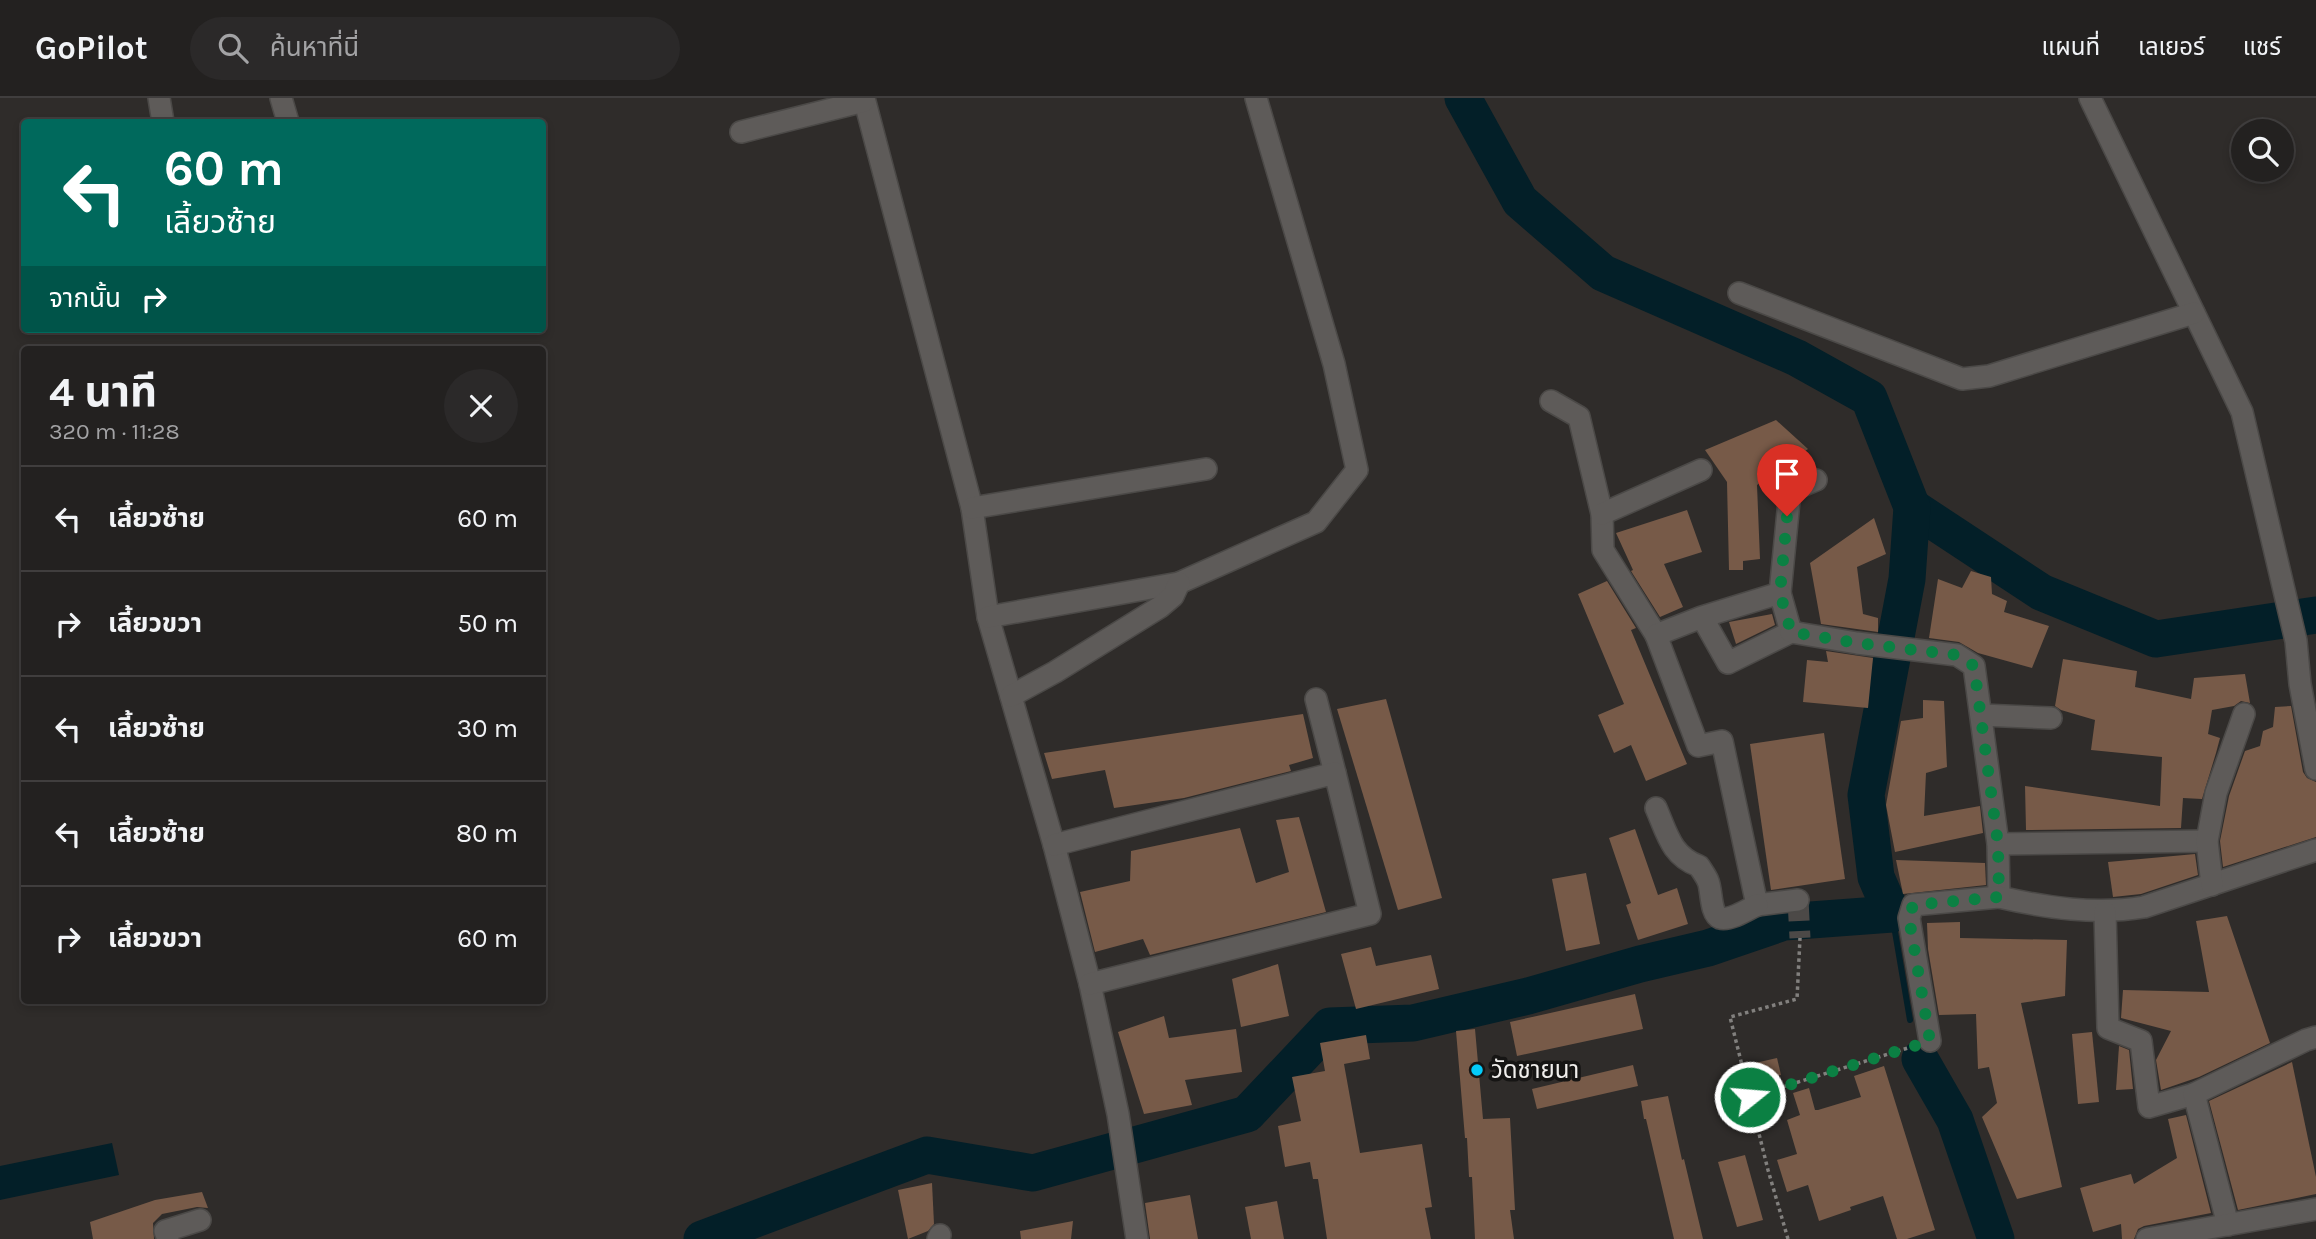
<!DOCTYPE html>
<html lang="th">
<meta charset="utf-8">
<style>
:root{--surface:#232120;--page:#2b2929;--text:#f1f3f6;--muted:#a3a3a5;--line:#403e3e}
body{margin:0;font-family:Karla,"Noto Sans Thai",sans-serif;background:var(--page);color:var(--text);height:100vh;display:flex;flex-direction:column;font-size:26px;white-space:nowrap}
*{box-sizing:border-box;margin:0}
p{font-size:23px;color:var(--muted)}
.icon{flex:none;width:38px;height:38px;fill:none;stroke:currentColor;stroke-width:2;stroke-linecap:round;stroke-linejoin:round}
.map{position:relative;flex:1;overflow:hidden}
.drawer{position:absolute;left:21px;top:248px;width:525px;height:658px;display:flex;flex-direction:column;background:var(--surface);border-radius:7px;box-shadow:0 4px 10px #0003,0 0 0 2px var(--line)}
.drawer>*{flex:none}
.guide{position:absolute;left:21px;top:21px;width:525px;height:214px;border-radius:7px;box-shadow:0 4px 10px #0003,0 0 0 2px var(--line);background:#00695c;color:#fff;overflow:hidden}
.controls{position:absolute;left:2231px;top:21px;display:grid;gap:14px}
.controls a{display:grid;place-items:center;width:63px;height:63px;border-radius:50%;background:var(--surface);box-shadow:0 4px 10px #0003,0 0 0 2px var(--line);font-size:35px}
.pin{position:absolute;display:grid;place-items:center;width:60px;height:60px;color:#fff;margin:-72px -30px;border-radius:50% 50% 50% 0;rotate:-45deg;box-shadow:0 0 7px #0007}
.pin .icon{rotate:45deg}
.me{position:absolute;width:77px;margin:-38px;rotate:73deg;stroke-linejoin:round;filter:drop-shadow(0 0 5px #0008)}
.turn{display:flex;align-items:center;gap:24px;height:147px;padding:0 28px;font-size:32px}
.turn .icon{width:91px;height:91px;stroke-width:2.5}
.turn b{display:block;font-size:49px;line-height:60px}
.then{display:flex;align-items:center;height:66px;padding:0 28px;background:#0003;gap:14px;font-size:26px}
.round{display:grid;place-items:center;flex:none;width:74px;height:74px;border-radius:37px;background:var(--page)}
.summary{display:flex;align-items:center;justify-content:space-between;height:119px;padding:0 28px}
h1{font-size:42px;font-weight:700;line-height:52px}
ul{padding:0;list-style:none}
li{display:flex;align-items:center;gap:21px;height:105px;padding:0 28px;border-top:2px solid var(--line)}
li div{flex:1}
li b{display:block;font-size:26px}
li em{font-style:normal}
header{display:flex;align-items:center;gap:42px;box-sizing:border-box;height:98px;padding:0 35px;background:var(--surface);border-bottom:2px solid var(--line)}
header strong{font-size:33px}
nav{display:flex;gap:38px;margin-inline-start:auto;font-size:24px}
.search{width:490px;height:63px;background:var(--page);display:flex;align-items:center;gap:18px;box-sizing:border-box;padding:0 24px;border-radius:38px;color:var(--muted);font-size:26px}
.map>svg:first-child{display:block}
.water{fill:#031f28}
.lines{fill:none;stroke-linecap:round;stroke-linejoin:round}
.stream{stroke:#031f28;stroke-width:6}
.river{stroke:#031f28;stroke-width:37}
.building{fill:#775a48}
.minor-tunnel{stroke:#4c4947;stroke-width:21;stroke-dasharray:21 10;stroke-linecap:butt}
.minor-casing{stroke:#4b4947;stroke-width:24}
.path{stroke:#82807e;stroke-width:3.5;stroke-dasharray:3.5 3.5;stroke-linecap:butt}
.minor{stroke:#5e5b59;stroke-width:21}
.route{stroke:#0b8043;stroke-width:12;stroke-dasharray:0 21.6}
.poi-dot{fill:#04cbf9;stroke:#161514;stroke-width:2.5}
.labels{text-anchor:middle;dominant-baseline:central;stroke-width:7;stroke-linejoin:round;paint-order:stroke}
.poi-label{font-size:24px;fill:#f0eeec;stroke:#161514;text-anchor:start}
</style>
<header>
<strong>GoPilot</strong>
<div class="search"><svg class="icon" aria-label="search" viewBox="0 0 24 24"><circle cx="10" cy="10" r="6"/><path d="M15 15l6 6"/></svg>ค้นหาที่นี่</div>
<nav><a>แผนที่</a><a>เลเยอร์</a><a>แชร์</a></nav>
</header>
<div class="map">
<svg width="2316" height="1141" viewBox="0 0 2316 1141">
<rect width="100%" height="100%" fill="#2f2c2a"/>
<path class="water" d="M112 1045 119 1077 0 1102V1068Z"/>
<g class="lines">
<path class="stream" d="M1892 816 1910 922"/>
<g class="river">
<path d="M1912 409 2041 494 2156 541 2316 517"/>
<path d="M1920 961 1955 1022 1996 1141"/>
<path d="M702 1141 927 1057 1033 1075 1247 1016 1330 928 1413 925 1528 898 1640 866 1708 850 1784 824 1892 816 1876 779 1866 697 1907 481 1912 409 1869 300 1797 260 1603 175 1520 103 1463 0"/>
</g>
</g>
<g class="building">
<path d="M1776 322 1808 351 1757 387 1760 461 1743 463V472H1729L1727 384 1705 352Z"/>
<path d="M1687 412 1702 454 1664 466 1683 509 1660 519 1631 473 1633 472 1616 435Z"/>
<path d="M1874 420 1886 456 1857 469 1863 516 1878 520V534L1821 526 1810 465Z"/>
<path d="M1971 473 1991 479 1992 496 2007 503 2004 514 2049 528 2032 570 1978 555 1959 544 1929 540 1938 481 1962 490Z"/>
<path d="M1607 483 1636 530 1631 532 1687 666 1646 683 1631 647 1614 655 1598 617 1624 606 1578 496Z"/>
<path d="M1772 516 1775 527 1736 546 1729 524Z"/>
<path d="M1826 553 1873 560 1868 610 1803 604 1807 562 1828 564Z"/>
<path d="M2063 561 2137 573 2135 589 2191 601 2194 580 2245 576 2250 605 2241 603 2234 608 2212 612 2208 636 2220 640 2216 655 2202 701 2183 700 2181 730 2026 732 2025 688 2160 708 2162 659 2091 652 2095 622 2061 612 2055 608Z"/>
<path d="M1386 601 1442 800 1398 812 1337 611Z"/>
<path d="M1923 602 1944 603 1947 669 1926 675 1924 718 1980 708 1983 735 1895 754 1886 707 1901 623 1923 620Z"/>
<path d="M2291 608 2303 674 2307 680 2316 684V739L2223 769 2220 743 2229 698 2245 653 2260 648 2263 633 2273 629 2275 609Z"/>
<path d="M1303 616 1313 660 1289 667 1291 673 1184 700 1114 710 1105 672 1052 681 1044 655Z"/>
<path d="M1824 635 1845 781 1771 792 1750 646Z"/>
<path d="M1299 719 1326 814 1150 857 1143 841 1095 854 1080 794 1130 783 1131 753 1240 730 1256 785 1289 774 1276 722Z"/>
<path d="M1635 731 1658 797 1677 790 1688 826 1638 842 1626 807 1631 805 1609 740Z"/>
<path d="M2195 756 2198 777 2141 796 2113 799 2108 764Z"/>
<path d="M1896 762 1985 765 1986 787 1903 796Z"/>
<path d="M1586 775 1600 846 1566 853 1552 781Z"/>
<path d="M2227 818 2270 945 2199 979 2161 992 2156 962 2171 933 2121 920 2123 892 2209 894 2196 823Z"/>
<path d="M1960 824V840L2067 842 2065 898 2021 905 2062 1089 2017 1101 1982 1019 1997 1005 1989 969 1978 971 1976 916 1939 917 1928 851 1927 825Z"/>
<path d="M1371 849 1376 868 1431 857 1439 891 1356 911 1341 856Z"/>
<path d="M1278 866 1289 918 1241 929 1232 881Z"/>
<path d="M1635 896 1643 931 1517 958 1510 924Z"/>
<path d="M1164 918 1169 940 1236 931 1242 974 1185 982 1192 1007 1144 1016 1118 934Z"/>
<path d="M1475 931 1483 1021 1510 1020 1515 1112H1510L1514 1141H1475L1472 1079H1469L1467 1040H1465L1456 933Z"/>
<path d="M2092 934 2099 1004 2078 1006 2072 936Z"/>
<path d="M1366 937 1370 961 1344 966 1360 1055 1422 1046 1432 1109 1425 1110 1431 1141H1327L1318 1081H1313L1310 1064 1285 1069 1278 1028 1301 1023 1292 979 1325 973 1320 945Z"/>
<path d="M2119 948 2129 952 2133 991 2116 992Z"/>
<path d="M1777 960 1781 977 1759 982 1755 965Z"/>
<path d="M2292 964 2316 1079V1096L2238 1112 2209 1003Z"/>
<path d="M1633 967 1638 988 1537 1011 1532 991Z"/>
<path d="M1884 968 1935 1132 1907 1141H1897L1883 1098 1850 1109 1851 1112 1819 1123 1808 1087 1787 1094 1777 1062 1797 1056 1787 1022 1800 1017 1793 995 1809 990 1815 1012H1818L1861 999 1854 978Z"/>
<path d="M1668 998 1682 1062 1684 1061 1703 1141H1674L1646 1021H1644L1641 1003Z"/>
<path d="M2186 1017 2211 1115 2144 1128 2138 1131 2134 1141H2122L2121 1126 2093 1134 2080 1090 2131 1076 2134 1086 2177 1060 2168 1021Z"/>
<path d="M1745 1057 1763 1122 1737 1129 1718 1064Z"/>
<path d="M932 1085 934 1126 928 1133 908 1141 898 1092Z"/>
<path d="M202 1094 208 1110 197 1109 162 1116 153 1125 154 1141H93L90 1124 155 1102Z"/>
<path d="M1190 1097 1198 1141H1150L1145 1105Z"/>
<path d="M1277 1103 1284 1141H1251L1245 1109Z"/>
<path d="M1073 1123 1071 1141H1021L1020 1133Z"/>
</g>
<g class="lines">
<path class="minor-tunnel" d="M1798 802 1800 840"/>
<defs>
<g id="minor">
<path d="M159 0 163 24"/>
<path d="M281 0 288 24"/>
<path d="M864 0 972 410 988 519 1054 747 1090 886 1118 1016 1137 1141"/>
<path d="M2090 0 2242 314 2296 543 2300 586 2316 671"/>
<path d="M741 34 864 3"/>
<path d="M1739 195 1962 281 1989 278 2194 215"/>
<path d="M1551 303 1579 319 1602 416 1603 452 1656 537"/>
<path d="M972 410 1206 371"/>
<path d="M1602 416 1701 372"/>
<path d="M1780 495 1790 393 1816 382"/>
<path d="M988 519 1179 485 1316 424 1357 372 1334 266 1256 0"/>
<path d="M1702 519 1780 495 1791 534 1728 565 1702 519 1656 537 1698 648 1722 643 1757 807 1798 802"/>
<path d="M1791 534 1857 545 1957 557 1974 568 1998 746 1999 799C2047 810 2096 817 2144 809L2316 752"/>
<path d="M1011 598 1055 574 1160 509 1173 498 1179 485"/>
<path d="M1316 601 1335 675"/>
<path d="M1982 617 2051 620"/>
<path d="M1656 710C1667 735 1671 758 1699 768 1702 773 1706 778 1708 783 1712 792 1710 816 1720 820 1730 823 1749 811 1757 807"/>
<path d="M1998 746 2207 743"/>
<path d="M1054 747 1335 675 1370 816 1090 886"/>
<path d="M2212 787 2207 743 2216 695 2244 616"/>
<path d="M2105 814 2108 930 2141 943 2149 1009 2194 996"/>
<path d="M1930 943 1909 820 1913 807 1999 799"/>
<path d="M2228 1127 2194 996 2306 942 2316 939"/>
<path d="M168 1141 165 1133 200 1122"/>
<path d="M938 1141 940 1137"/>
<path d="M2147 1141 2316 1111"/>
</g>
</defs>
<use href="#minor" class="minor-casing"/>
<g class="path">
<path d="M1750 999 1911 949"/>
<path d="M1788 1141 1768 1072 1730 919 1797 901 1800 840"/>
</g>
<use href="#minor" class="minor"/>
</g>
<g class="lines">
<path class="route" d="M1750 999 1930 943 1909 820 1913 807 1999 799 1998 746 1974 568 1957 557 1857 545 1791 534 1780 495 1787 418"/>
</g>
<circle class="poi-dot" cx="1477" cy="972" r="7"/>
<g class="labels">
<g class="poi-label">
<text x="1491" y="972">วัดชายนา</text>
</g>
</g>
</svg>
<div class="controls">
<a><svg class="icon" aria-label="search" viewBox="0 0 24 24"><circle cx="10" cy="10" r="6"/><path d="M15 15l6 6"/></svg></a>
</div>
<div class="pin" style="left:1787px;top:418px;background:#d93025"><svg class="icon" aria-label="arrive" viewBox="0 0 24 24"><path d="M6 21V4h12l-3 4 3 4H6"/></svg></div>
<svg class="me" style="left:1750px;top:999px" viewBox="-20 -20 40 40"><circle r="17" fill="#0b8043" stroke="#fff" stroke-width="3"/><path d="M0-11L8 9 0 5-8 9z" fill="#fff"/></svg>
<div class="guide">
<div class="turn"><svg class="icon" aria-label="left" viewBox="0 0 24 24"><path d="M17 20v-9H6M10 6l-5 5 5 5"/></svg><div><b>60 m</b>เลี้ยวซ้าย</div></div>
<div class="then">จากนั้น<svg class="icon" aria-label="right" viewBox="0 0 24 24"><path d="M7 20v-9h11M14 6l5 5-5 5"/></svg></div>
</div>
<section class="drawer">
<div class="summary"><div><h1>4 นาที</h1><p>320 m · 11:28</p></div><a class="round"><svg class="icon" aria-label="close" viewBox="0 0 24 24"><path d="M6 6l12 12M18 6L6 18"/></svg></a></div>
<ul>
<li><svg class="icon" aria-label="left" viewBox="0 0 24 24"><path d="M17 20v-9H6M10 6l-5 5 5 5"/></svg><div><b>เลี้ยวซ้าย</b></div><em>60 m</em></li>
<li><svg class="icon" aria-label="right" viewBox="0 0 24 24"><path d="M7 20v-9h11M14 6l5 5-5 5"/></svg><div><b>เลี้ยวขวา</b></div><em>50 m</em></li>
<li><svg class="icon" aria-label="left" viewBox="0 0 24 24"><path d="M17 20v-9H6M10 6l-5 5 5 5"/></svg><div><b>เลี้ยวซ้าย</b></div><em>30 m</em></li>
<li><svg class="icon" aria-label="left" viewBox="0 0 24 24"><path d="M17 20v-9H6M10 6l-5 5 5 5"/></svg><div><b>เลี้ยวซ้าย</b></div><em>80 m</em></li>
<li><svg class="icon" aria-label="right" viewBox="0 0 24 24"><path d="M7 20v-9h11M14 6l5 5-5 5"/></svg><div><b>เลี้ยวขวา</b></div><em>60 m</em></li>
</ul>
</section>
</div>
